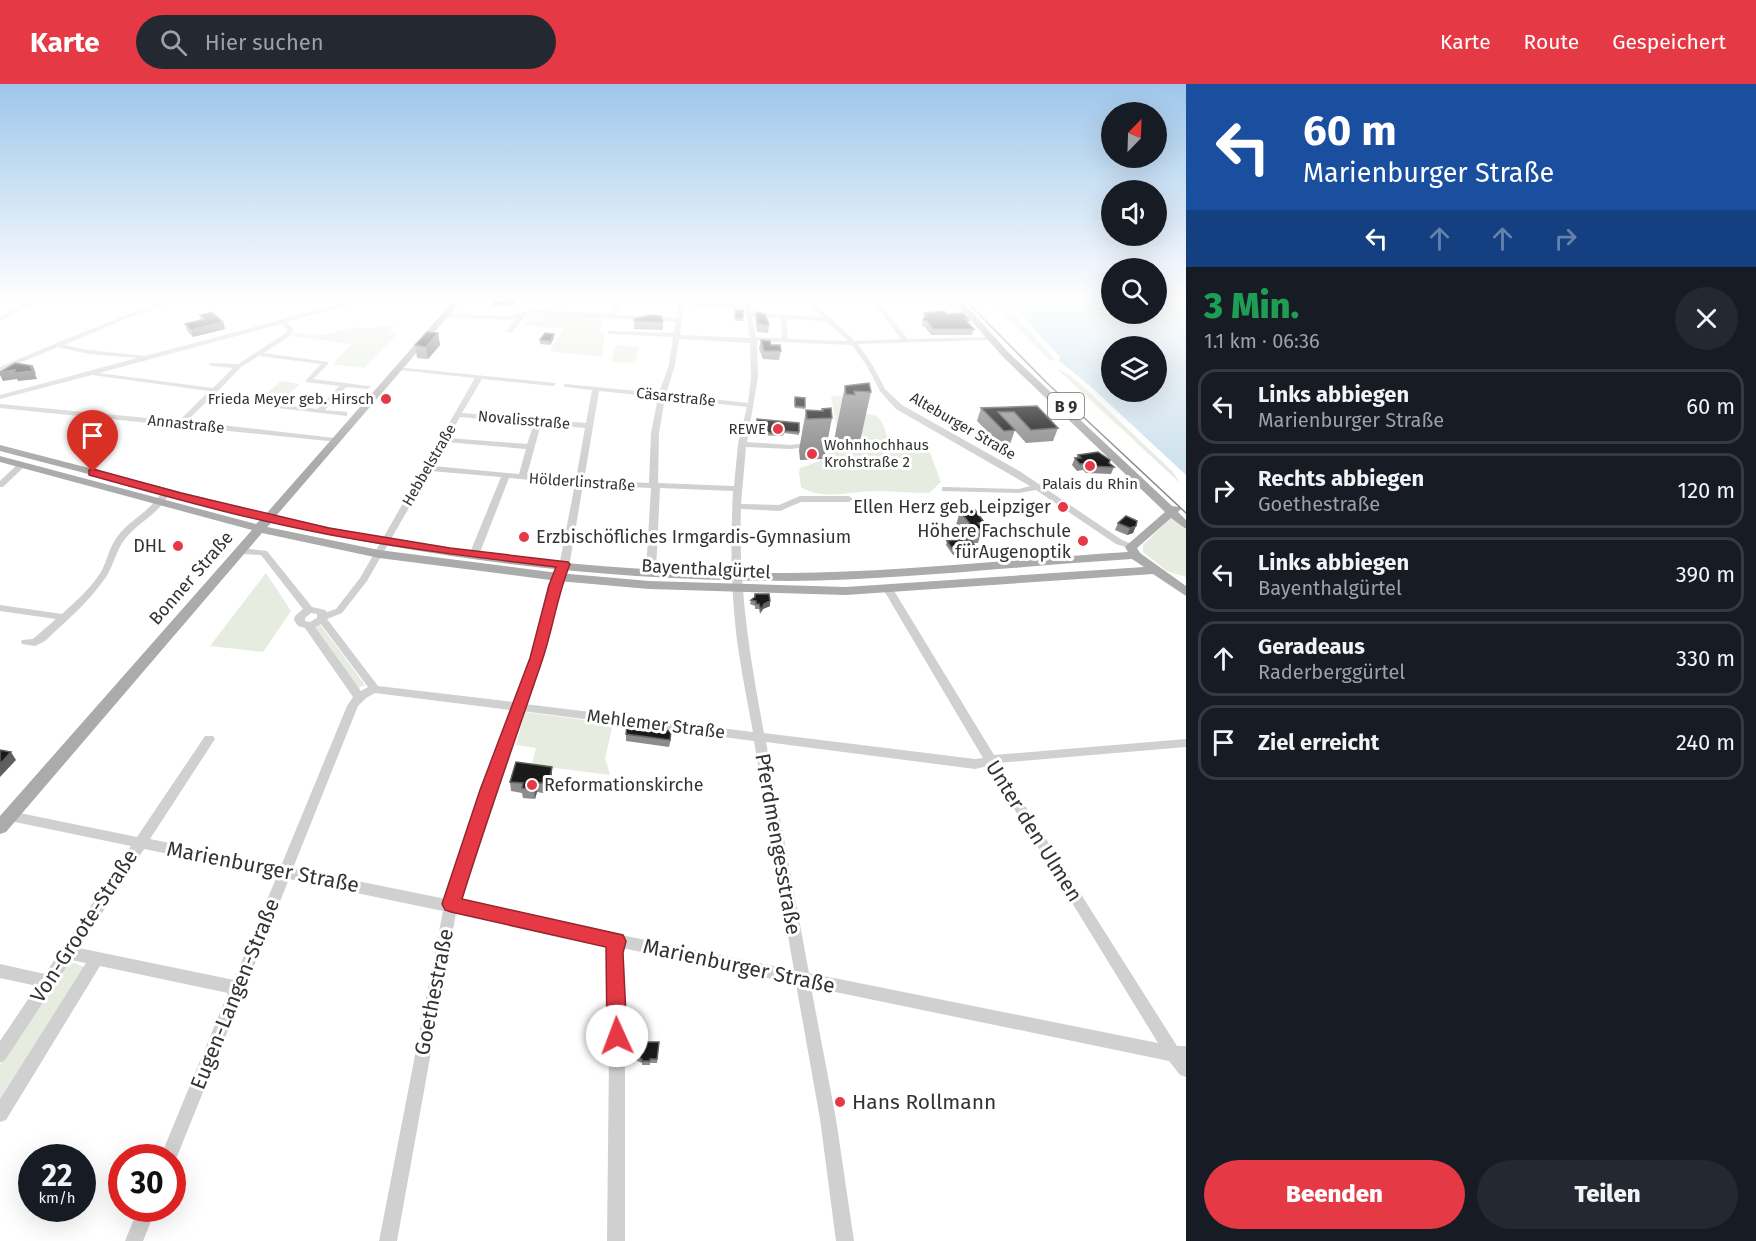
<!DOCTYPE html>
<html lang="de">
<meta charset="utf-8">
<style>
:root{--surface:#171b24;--page:#242831;--text:#f1f3f6;--muted:#9ea1a6;--line:#363941;--accent:#e63946}
body{margin:0;font-family:"Fira Sans",sans-serif;background:var(--page);color:var(--text);height:100vh;display:flex;flex-direction:column;font-size:22px;white-space:nowrap}
*{box-sizing:border-box;margin:0}
p{font-size:20px;color:var(--muted)}
.icon{flex:none;width:33px;height:33px;fill:none;stroke:currentColor;stroke-width:2;stroke-linecap:round;stroke-linejoin:round}
.map{position:relative;flex:1;overflow:hidden}
.details{display:flex;flex-direction:column;background:var(--surface);width:570px}
.details>*{flex:none}
.guide{background:#1a4fa0;color:#fff;overflow:hidden}
.needle{width:39px;rotate:23deg}
.buttons{position:absolute;left:1101px;top:18px;display:grid;gap:12px}
.buttons a{display:grid;place-items:center;width:66px;height:66px;border-radius:50%;background:var(--surface);box-shadow:0 6px 24px #0002;font-size:30px}
.speed{position:absolute;left:18px;top:1060px;display:flex;gap:12px;font-size:30px;font-weight:700;text-align:center}
.speed>*{display:grid;place-content:center;width:78px;height:78px;border-radius:50%;background:var(--surface);box-shadow:0 6px 24px #0002;line-height:1}
.speed small{font-size:15px;font-weight:400}
.speed .limit{border:9px solid #d22;background:#fff;color:#111}
.pin{position:absolute;display:grid;place-items:center;width:51px;height:51px;color:#fff;margin:-62px -26px;border-radius:50% 50% 50% 0;rotate:-45deg;box-shadow:0 0 6px #0007}
.pin .icon{rotate:45deg}
.me{position:absolute;width:66px;margin:-33px;rotate:358deg;stroke-linejoin:round;filter:drop-shadow(0 0 4px #0008)}
.turn{display:flex;align-items:center;gap:21px;height:126px;padding:0 18px;font-size:27px}
.turn .icon{width:78px;height:78px;stroke-width:2.5}
.turn b{display:block;font-size:42px;line-height:51px}
.lanes{display:flex;align-items:center;height:57px;padding:0 18px;background:#0003;justify-content:center;gap:30px;direction:ltr}
.lanes .off{opacity:.35}
.round{display:grid;place-items:center;flex:none;width:63px;height:63px;border-radius:32px;background:var(--page)}
.summary{display:flex;align-items:center;justify-content:space-between;height:102px;padding:0 18px}
h1{font-size:36px;font-weight:800;line-height:45px;color:#1e9e55}
.cta{display:flex;gap:12px;margin-top:auto;padding:12px 18px}
.cta a{flex:1;height:69px;border-radius:36px;background:var(--accent);color:#fff;font-size:24px;font-weight:800;line-height:69px;text-align:center}
.cta a+a{background:var(--page);color:var(--text)}
ul{padding:0;list-style:none}
li{display:flex;align-items:center;gap:18px;height:75px;margin:0 12px 9px;padding:0 6px;border:3px solid var(--line);border-radius:18px}
li div{flex:1}
li b{display:block;font-size:22px}
li em{font-style:normal}
header{display:flex;align-items:center;gap:36px;box-sizing:border-box;height:84px;padding:0 30px;background:var(--accent);color:#fff}
header strong{font-size:28px}
nav{display:flex;gap:33px;margin-inline-start:auto;font-size:21px}
.search{width:420px;height:54px;background:var(--page);display:flex;align-items:center;gap:15px;box-sizing:border-box;padding:0 21px;border-radius:33px;color:var(--muted);font-size:22px}
main{display:flex;flex:1;min-height:0}
.map>svg:first-child{display:block}
.green{fill:#e6ecdf}
.water{fill:#cfe2ee;fill-rule:evenodd}
.lines{fill:none;stroke-linecap:round;stroke-linejoin:round}
.minor{fill:#d0d0d0;fill-rule:evenodd}
.major{fill:#ababab;fill-rule:evenodd}
.tram{stroke:#888;stroke-width:1.5}
.wall{fill:#8c8c8c}
.shaded-wall{fill:#5f5f5f}
.building{fill:#1a1a1a;stroke:#5f5f5f;stroke-width:1.5}
.route{fill:#e63946;stroke:#96252e;stroke-width:1.5}
.poi-dot{fill:#e63946;stroke:#fff;stroke-width:2}
.labels{text-anchor:middle;dominant-baseline:central;stroke-width:6;stroke-linejoin:round;paint-order:stroke}
.far-street-label{font-size:15px;fill:#333;stroke:#fff}
.far-poi-label{font-size:15px;fill:#333;stroke:#fff;text-anchor:end}
.shield{fill:#fff;stroke:#707070;stroke-width:1.5}
.shield-label{font-size:16px;font-weight:bold;fill:#333}
.poi-label{font-size:18px;fill:#333;stroke:#fff;text-anchor:end}
.street-label{font-size:18px;fill:#333;stroke:#fff}
.near-street-label{font-size:21px;fill:#333;stroke:#fff}
.near-poi-label{font-size:21px;fill:#333;stroke:#fff;text-anchor:start}
</style>
<header>
<strong>Karte</strong>
<div class="search"><svg class="icon" aria-label="search" viewBox="0 0 24 24"><circle cx="10" cy="10" r="6"/><path d="M15 15l6 6"/></svg>Hier suchen</div>
<nav><a>Karte</a><a>Route</a><a>Gespeichert</a></nav>
</header>
<main>
<div class="map">
<svg width="1186" height="1157" viewBox="0 0 1186 1157">
<rect width="100%" height="100%" fill="#fff"/>
<g class="green">
<path d="M990 216 1004 220 1055 275 1050 277Z"/>
<path d="M535 230 603 233 600 247 605 250 602 273 550 267 564 244 523 242 527 234 525 233Z"/>
<path d="M383 241 395 242 389 249 397 250 364 284 333 280 351 260 291 252 294 249 325 251 353 243 369 245Z"/>
<path d="M616 261 639 263 635 279 611 278Z"/>
<path d="M1057 285 1067 289 1087 306 1173 388 1180 399Z"/>
<path d="M281 297 300 300 280 318 260 315Z"/>
<path d="M831 312 850 313 853 329C880 331 880 329 888 355L923 360 930 369 941 398 929 409C911 409 893 407 876 407 852 407 823 417 801 403L799 389 800 384 828 374 829 367H860L864 364 863 353 837 346Z"/>
<path d="M1171 434H1175L1186 446V493L1167 487 1143 468V461Z"/>
<path d="M266 489 291 527 263 568 210 562Z"/>
<path d="M320 540 365 601 358 604 313 542Z"/>
<path d="M525 628 613 640 605 674 610 691 532 681 536 664 516 661Z"/>
<path d="M74 879 84 883 0 1015V981L64 882Z"/>
</g>
<path class="water" d="M1008 216H1111L1112 230H1156L1157 216H1186V391L1089 301 1059 277 1060 273ZM1156 262V308H1112V262Z"/>
<g class="lines">
<g class="minor">
<path d="M32 216H40L0 237V233Z"/>
<path d="M169 216H179L127 234 64 261 89 266 145 272 355 216H366L286 238 294 246 291 251 264 269 328 278V280L313 295 369 302 371 303 367 305 346 303 325 326 347 328V332L208 316 187 337 335 354 339 356 338 358 0 324V320L179 337 209 307 92 291 0 315V311L137 274 89 270 58 263 0 287V283C56 259 111 236 169 216ZM281 240 288 246 286 249 238 280 210 279 209 280 212 282 233 284 213 304 99 289ZM259 272 321 280 306 296V298L339 302 318 325 212 313 241 283Z"/>
<path d="M613 216H619L616 231 676 234 679 216 744 221V216H750L751 229 822 233 804 216H811L855 257 901 255 875 220 878 218 908 255 991 253V255L989 256 858 260 873 282 885 305 902 321 1021 388 1122 456 1137 462 1132 465 1116 460 1036 406 1019 409 942 407V403H945L1019 405 1030 402 896 325 880 307 867 282 852 261 757 257 758 293 747 358 791 361 812 358V355L824 353 833 358 829 360 791 365 746 363 741 420 779 421 800 412H849L853 415 849 418H801L780 427 741 425C738 501 750 575 764 649L975 675 983 674 883 505 888 502 893 505 994 671 1186 655V663L998 679 1177 962H1186V993L1180 991 1169 977 811 903 836 1035 854 1157H836L820 1035 796 900 622 864 621 869 625 973V1157H607L609 973 607 869 609 861 456 829 397 1157H379L443 827 289 795 174 1080 172 1081V1074H160L228 909 100 882 6 1036 0 1038V1015L86 879 71 876 5 976 0 979V957L37 902 0 894V880L45 890 59 869 61 863 64 862 131 762 10 737 6 736 4 732 6 728 10 727 137 753 205 652H213L215 655 213 658 150 755 281 782 347 622 353 613 305 544 298 542 294 536 295 532 303 525 261 471 241 470 236 467 241 464 267 467 312 523 325 526 327 528 336 525 360 494 475 294 399 286 396 284 397 283 555 299 556 300 553 302 482 295 462 329 586 339 592 306 566 303 564 302V300L659 309 669 281 673 253 610 250 608 249V247L674 249 676 238 533 230 525 232 512 248 510 249 507 247 517 234 509 236 445 233 442 231 443 230 509 232 533 226 610 230ZM684 221 745 225 750 254 680 251ZM752 233 781 234 782 254 756 253ZM787 235 826 237 848 257 788 255ZM679 255 750 259 751 293 748 319 666 310 675 281ZM599 307 658 313 651 349 649 399 584 396ZM665 314 747 323 738 360 734 402 658 399 659 349ZM460 333 534 340 527 360 448 354ZM541 340 585 344 576 395 527 391ZM446 358 526 365 519 390 433 382ZM430 387 501 393 469 471 474 474 479 471 509 394 575 400 560 477 550 501 531 574 514 618 378 602 327 535 342 529 367 497ZM583 401 651 404 646 487 651 490 656 487 660 404 733 407C730 461 731 517 739 570 743 596 748 622 753 648L525 620 541 574 560 501 570 477ZM311 529 317 530V534L310 538 305 537V534ZM321 540 368 603 361 607 315 543ZM375 609 511 626 488 689 446 815 293 784 358 622 366 614ZM522 627 754 657 794 886 459 818 500 689ZM766 658 975 685 988 682 1158 959 809 889ZM144 765 277 792 234 896 79 864Z"/>
<path d="M19 379H25L26 381 3 403H0V397Z"/>
<path d="M166 405 170 408C160 430 139 437 125 455 116 466 114 481 106 493 89 518 66 537 45 557L35 562 22 560 21 558 22 556 33 555 56 535 0 527V521L62 530C76 517 91 504 101 488 107 477 109 464 117 453 131 434 150 429 163 406Z"/>
<path d="M138 1125H156L143 1157H125Z"/>
</g>
<path class="major" d="M454 216H462L276 432C443 470 618 490 789 489 902 488 1015 475 1128 468L1125 463 1127 461 1165 428 1003 273 953 216H961L1009 269 1172 422 1179 423 1181 425 1178 428 1186 436V445L1171 434 1137 464 1140 469 1186 502V512L1153 490 846 511 649 505 558 497 379 474 262 449 6 748 0 750V732L252 446 0 378V372L256 440 261 435 0 367V361L266 430ZM272 438C440 477 616 497 789 497 904 496 1018 482 1132 475L1144 483 846 503 649 497 558 489 379 466 267 443Z"/>
<path class="tram" d="M965 216 1047 299 1186 429"/>
</g>
<g class="wall">
<path d="M496 216H517L513 222H493V220Z"/>
<path d="M735 226 743 234V237H735Z"/>
<path d="M756 228 769 241 768 249 757 248 755 235Z"/>
<path d="M924 229 946 230 969 236 968 239 974 245 972 251H931L925 243 922 242Z"/>
<path d="M200 231 223 238 225 245 193 253 187 247 185 240 201 236Z"/>
<path d="M634 235 663 238V246L634 245Z"/>
<path d="M438 249 440 261 428 275 417 274 415 261Z"/>
<path d="M554 254 550 261 540 260V256Z"/>
<path d="M761 256 771 261 781 267 779 276 763 275 759 265Z"/>
<path d="M845 302 871 308 859 362 844 361 843 365 835 364 834 356Z"/>
<path d="M794 315 805 323V325L795 324Z"/>
<path d="M1037 322 1058 344 1053 357 1026 359 1010 341 1015 346 1010 360H1000L977 337 981 324Z"/>
<path d="M806 326 822 327 832 334 824 375 800 376 799 366Z"/>
<path d="M757 335 799 348V351L783 349 782 352 756 351Z"/>
<path d="M1078 371 1109 379 1114 383 1111 390 1086 389 1083 386 1077 387 1072 381 1075 374H1076Z"/>
<path d="M960 427 984 438 978 459H973L977 465 975 470 953 471 946 461 947 457 966 455 956 441Z"/>
<path d="M1137 437 1133 449 1127 451 1115 446 1118 439Z"/>
<path d="M755 510 770 517V522L763 525 760 530 759 525H755V522L750 520 751 516 754 514Z"/>
<path d="M626 650 671 655 669 663 626 657Z"/>
<path d="M552 693 550 704 543 709 537 708 535 715 523 714 522 709 511 707 510 698Z"/>
<path d="M636 958H659L657 979H650V981H642V979L635 976Z"/>
</g>
<g class="shaded-wall">
<path d="M223 238 225 245 193 253 191 246Z"/>
<path d="M438 249 440 261 428 275 426 263Z"/>
<path d="M554 250V254L550 261V257Z"/>
<path d="M33 282 36 290H35L37 295 18 297 17 295 3 297 0 291V288Z"/>
<path d="M1136 442 1133 449 1127 451 1130 444Z"/>
<path d="M770 517V522L763 525 760 530 764 520Z"/>
<path d="M11 668 16 676 0 693V680Z"/>
<path d="M552 683V693L550 704 543 709V699Z"/>
<path d="M537 699V708L535 715 534 706Z"/>
</g>
<g class="building">
<path d="M496 216H516L513 220H493Z"/>
<path d="M735 226H743V234L735 233Z"/>
<path d="M944 227 946 230 963 229 969 236H965L974 245H933L927 237 923 236 926 232 924 229Z"/>
<path d="M212 228 223 238 191 246 185 240 205 235 200 231Z"/>
<path d="M756 228 765 230 769 241 758 240Z"/>
<path d="M650 231 661 232 663 238 634 237V235Z"/>
<path d="M427 248 438 249 426 263 415 261Z"/>
<path d="M545 249 554 250 550 257 540 256Z"/>
<path d="M761 256 770 257 771 261H780L781 267H764Z"/>
<path d="M15 279 33 282H30L33 287 14 289 15 286 0 288Z"/>
<path d="M869 299 871 308 854 307 855 311 846 310 845 302Z"/>
<path d="M795 313 805 314V323L795 322Z"/>
<path d="M1037 322 1058 344 1031 346 1014 328H998L1015 346 1004 347 981 324Z"/>
<path d="M831 324 832 334 807 335 806 326 823 327 822 325Z"/>
<path d="M757 335 799 339V348L783 347V350L757 348Z"/>
<path d="M1098 368 1110 376 1109 379 1114 383 1089 382 1086 379 1080 380 1075 374H1081L1078 371Z"/>
<path d="M975 426 984 438 978 439 983 445H974L960 427Z"/>
<path d="M1126 432 1137 437 1136 442 1130 444 1118 439Z"/>
<path d="M970 455 977 465 954 467 947 457Z"/>
<path d="M755 510H769L770 517 764 520 761 526 759 520H756V517L751 516 755 513Z"/>
<path d="M627 642 671 647 670 656 626 650Z"/>
<path d="M0 666 11 668 0 680Z"/>
<path d="M516 678 552 683 550 694 543 699H537L534 706 522 704 523 699 510 698Z"/>
<path d="M636 958H659L657 975H650V977H642V975L635 972Z"/>
</g>
<linearGradient id="sky" x2="0" y2="1"><stop stop-color="#9ec6ea"/><stop offset="0.57" stop-color="#fff"/><stop offset="1" stop-color="#fff" stop-opacity="0"/></linearGradient>
<rect width="1186" height="378" fill="url(#sky)"/>
<path class="route" d="M93 385 181 409 329 444 450 464 568 478 570 480C557 512 553 545 542 577 515 656 487 735 462 815L623 851 626 857 623 869 627 952 624 959 617 962 610 959 607 952 606 863 451 828 445 826 442 820 480 706 530 574 549 501 556 483C481 474 406 465 331 451 250 436 169 413 89 391V386Z"/>
<g class="poi-dot">
<circle cx="386" cy="315" r="6"/>
<circle cx="778" cy="345" r="6"/>
<circle cx="812" cy="370" r="6"/>
<circle cx="1090" cy="382" r="6"/>
<circle cx="1063" cy="423" r="6"/>
<circle cx="524" cy="453" r="6"/>
<circle cx="1083" cy="457" r="6"/>
<circle cx="178" cy="462" r="6"/>
<circle cx="532" cy="701" r="6"/>
<circle cx="840" cy="1018" r="6"/>
</g>
<g class="labels">
<g class="far-street-label">
<text transform="translate(676 313) rotate(6)">Cäsarstraße</text>
<text transform="translate(524 336) rotate(5)">Novalisstraße</text>
<text transform="translate(186 340) rotate(6)">Annastraße</text>
<text transform="translate(963 342) rotate(30)">Alteburger Straße</text>
<text transform="translate(429 381) rotate(-60)">Hebbelstraße</text>
<text transform="translate(582 398) rotate(4)">Hölderlinstraße</text>
</g>
<g class="far-poi-label">
<text x="374" y="315">Frieda Meyer geb. Hirsch</text>
<text x="766" y="345">REWE</text>
<text x="824" y="361" text-anchor="start">Wohnhochhaus<tspan x="824" dy="17">Krohstraße 2</tspan></text>
<text x="1090" y="400" text-anchor="middle">Palais du Rhin</text>
</g>
<rect class="shield" x="1048" y="309" width="36" height="26" rx="4.5"/>
<g class="shield-label">
<text x="1066" y="322">B 9</text>
</g>
<g class="poi-label">
<text x="1051" y="423">Ellen Herz geb. Leipziger</text>
<text x="1071" y="447">Höhere Fachschule<tspan x="1071" dy="21">fürAugenoptik</tspan></text>
<text x="536" y="453" text-anchor="start">Erzbischöfliches Irmgardis-Gymnasium</text>
<text x="166" y="462">DHL</text>
<text x="544" y="701" text-anchor="start">Reformationskirche</text>
</g>
<g class="street-label">
<text transform="translate(706 485) rotate(3)">Bayenthalgürtel</text>
<text transform="translate(191 494) rotate(-49)">Bonner Straße</text>
<text transform="translate(656 640) rotate(7)">Mehlemer Straße</text>
</g>
<g class="near-street-label">
<text transform="translate(1034 747) rotate(58)">Unter den Ulmen</text>
<text transform="translate(778 760) rotate(80)">Pferdmengesstraße</text>
<text transform="translate(263 783) rotate(11)">Marienburger Straße</text>
<text transform="translate(84 842) rotate(-57)">Von-Groote-Straße</text>
<text transform="translate(739 882) rotate(12)">Marienburger Straße</text>
<text transform="translate(434 908) rotate(-79)">Goethestraße</text>
<text transform="translate(235 910) rotate(-68)">Eugen-Langen-Straße</text>
</g>
<g class="near-poi-label">
<text x="852" y="1018">Hans Rollmann</text>
</g>
</g>
</svg>
<div class="buttons">
<a><svg class="needle" viewBox="-14 -14 28 28"><path d="M0-13l5 13h-10z" fill="#e53935"/><path d="M0 13l5-13h-10z" fill="#9ea1a6"/></svg></a>
<a><svg class="icon" aria-label="sound" viewBox="0 0 24 24"><path d="M4 9h4l5-4v14l-5-4H4zM17 9q2 3 0 6"/></svg></a>
<a><svg class="icon" aria-label="search" viewBox="0 0 24 24"><circle cx="10" cy="10" r="6"/><path d="M15 15l6 6"/></svg></a>
<a><svg class="icon" aria-label="layers" viewBox="0 0 24 24"><path d="M12 4l9 5-9 5-9-5zM3 14l9 5 9-5"/></svg></a>
</div>
<div class="speed"><div>22<small>km/h</small></div><div class="limit">30</div></div>
<div class="pin" style="left:93px;top:388px;background:#d93025"><svg class="icon" aria-label="arrive" viewBox="0 0 24 24"><path d="M6 21V4h12l-3 4 3 4H6"/></svg></div>
<svg class="me" style="left:617px;top:952px" viewBox="-20 -20 40 40"><circle r="19" fill="#fff"/><path d="M0-13L10 11 0 6-10 11z" fill="#e63946"/></svg>
</div>
<section class="details">
<div class="guide">
<div class="turn"><svg class="icon" aria-label="left" viewBox="0 0 24 24"><path d="M17 20v-9H6M10 6l-5 5 5 5"/></svg><div><b>60 m</b>Marienburger Straße</div></div>
<div class="lanes"><svg class="icon" aria-label="left" viewBox="0 0 24 24"><path d="M17 20v-9H6M10 6l-5 5 5 5"/></svg><svg class="icon off" aria-label="ahead" viewBox="0 0 24 24"><path d="M12 20V5M6 11l6-6 6 6"/></svg><svg class="icon off" aria-label="ahead" viewBox="0 0 24 24"><path d="M12 20V5M6 11l6-6 6 6"/></svg><svg class="icon off" aria-label="right" viewBox="0 0 24 24"><path d="M7 20v-9h11M14 6l5 5-5 5"/></svg></div>
</div>
<div class="summary"><div><h1>3 Min.</h1><p>1.1 km · 06:36</p></div><a class="round"><svg class="icon" aria-label="close" viewBox="0 0 24 24"><path d="M6 6l12 12M18 6L6 18"/></svg></a></div>
<ul>
<li><svg class="icon" aria-label="left" viewBox="0 0 24 24"><path d="M17 20v-9H6M10 6l-5 5 5 5"/></svg><div><b>Links abbiegen</b><p>Marienburger Straße</p></div><em>60 m</em></li>
<li><svg class="icon" aria-label="right" viewBox="0 0 24 24"><path d="M7 20v-9h11M14 6l5 5-5 5"/></svg><div><b>Rechts abbiegen</b><p>Goethestraße</p></div><em>120 m</em></li>
<li><svg class="icon" aria-label="left" viewBox="0 0 24 24"><path d="M17 20v-9H6M10 6l-5 5 5 5"/></svg><div><b>Links abbiegen</b><p>Bayenthalgürtel</p></div><em>390 m</em></li>
<li><svg class="icon" aria-label="ahead" viewBox="0 0 24 24"><path d="M12 20V5M6 11l6-6 6 6"/></svg><div><b>Geradeaus</b><p>Raderberggürtel</p></div><em>330 m</em></li>
<li><svg class="icon" aria-label="arrive" viewBox="0 0 24 24"><path d="M6 21V4h12l-3 4 3 4H6"/></svg><div><b>Ziel erreicht</b></div><em>240 m</em></li>
</ul>
<div class="cta"><a>Beenden</a><a>Teilen</a></div>
</section>
</main>
